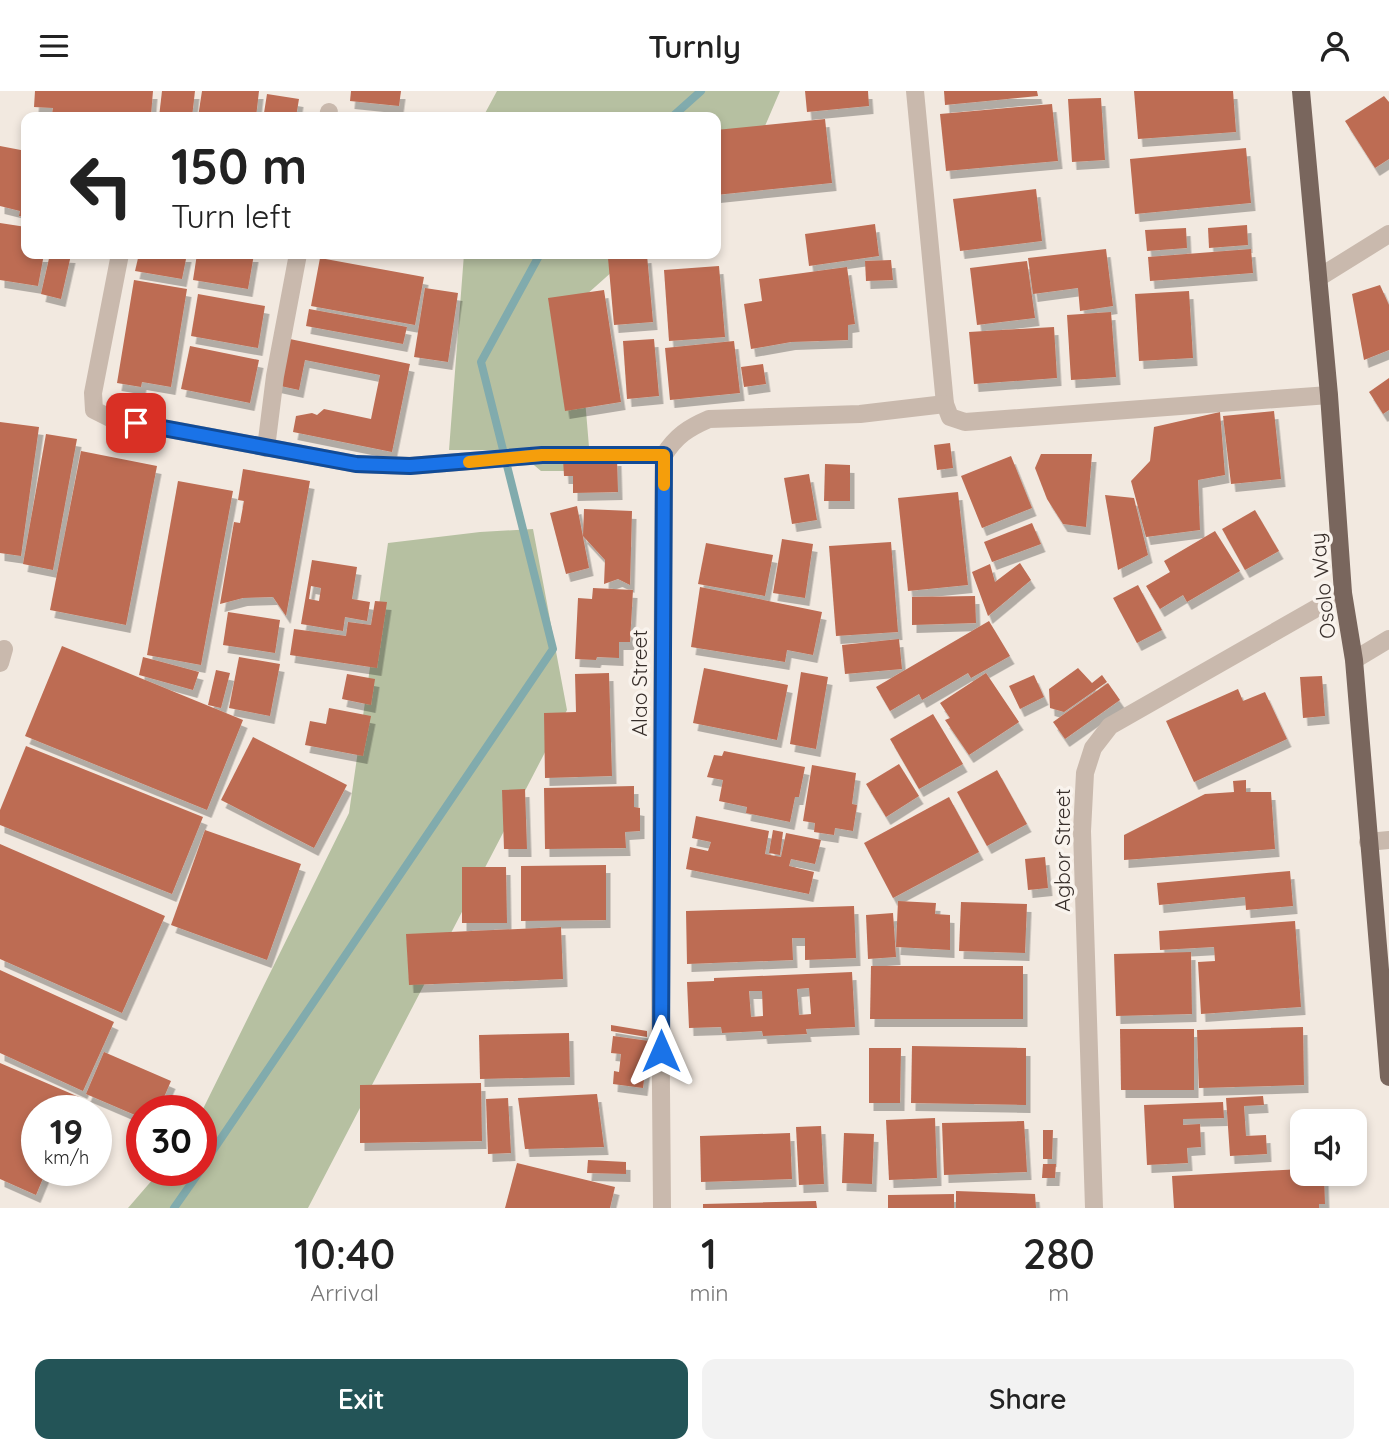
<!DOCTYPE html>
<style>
:root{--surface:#fff;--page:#f2f2f2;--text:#222;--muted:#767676;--accent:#235457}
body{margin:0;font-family:Quicksand,sans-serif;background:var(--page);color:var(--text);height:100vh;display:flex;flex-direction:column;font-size:26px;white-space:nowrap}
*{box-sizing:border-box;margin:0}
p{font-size:23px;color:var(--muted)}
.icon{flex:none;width:38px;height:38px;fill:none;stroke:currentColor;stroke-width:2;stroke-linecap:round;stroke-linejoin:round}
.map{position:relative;height:1117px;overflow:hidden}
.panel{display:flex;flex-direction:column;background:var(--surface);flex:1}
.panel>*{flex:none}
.hud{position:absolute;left:21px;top:21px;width:700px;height:147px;border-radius:14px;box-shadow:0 4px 10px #0003;background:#fff;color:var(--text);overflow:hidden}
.controls{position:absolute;left:1290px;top:1018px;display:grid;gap:14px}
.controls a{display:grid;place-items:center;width:77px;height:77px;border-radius:14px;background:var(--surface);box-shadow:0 4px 10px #0003;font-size:35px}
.speed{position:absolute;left:21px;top:1004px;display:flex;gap:14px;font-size:35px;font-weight:700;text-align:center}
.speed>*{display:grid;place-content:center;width:91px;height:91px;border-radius:50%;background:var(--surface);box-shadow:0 4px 10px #0003;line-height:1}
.speed small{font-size:18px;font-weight:400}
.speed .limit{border:10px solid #d22;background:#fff;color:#111}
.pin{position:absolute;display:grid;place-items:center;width:60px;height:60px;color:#fff;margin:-30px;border-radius:14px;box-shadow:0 4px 10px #0006}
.me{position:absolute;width:77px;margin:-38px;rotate:0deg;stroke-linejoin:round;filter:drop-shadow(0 0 5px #0008)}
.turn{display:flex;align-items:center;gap:24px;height:147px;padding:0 35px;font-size:32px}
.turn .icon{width:91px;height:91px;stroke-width:2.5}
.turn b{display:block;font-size:49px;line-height:60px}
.eta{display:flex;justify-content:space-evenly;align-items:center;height:119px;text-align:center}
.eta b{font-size:42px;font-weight:600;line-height:49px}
.button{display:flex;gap:14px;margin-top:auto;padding:14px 35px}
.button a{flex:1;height:80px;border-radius:14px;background:var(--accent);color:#fff;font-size:28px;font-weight:600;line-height:80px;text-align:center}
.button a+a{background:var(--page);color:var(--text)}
header{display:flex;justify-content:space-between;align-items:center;height:91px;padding:0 35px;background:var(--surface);font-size:32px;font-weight:600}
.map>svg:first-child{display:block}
.green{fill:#b6c0a1}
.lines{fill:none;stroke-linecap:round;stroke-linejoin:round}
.stream{stroke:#81abad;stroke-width:8}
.building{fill:#bd6c53;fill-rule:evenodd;filter:url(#shadow)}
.minor{stroke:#c9b9ad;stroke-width:18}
.major{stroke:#79665d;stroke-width:18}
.route-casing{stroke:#114b97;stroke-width:18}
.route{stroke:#1a73e8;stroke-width:12}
.slow{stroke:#f59e0b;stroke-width:12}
.labels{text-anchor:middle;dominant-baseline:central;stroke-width:7;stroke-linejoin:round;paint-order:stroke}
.street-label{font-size:21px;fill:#382f2b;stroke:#f9f3ed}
</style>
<header><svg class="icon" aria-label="menu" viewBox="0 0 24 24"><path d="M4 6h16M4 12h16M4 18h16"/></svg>Turnly<svg class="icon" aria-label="person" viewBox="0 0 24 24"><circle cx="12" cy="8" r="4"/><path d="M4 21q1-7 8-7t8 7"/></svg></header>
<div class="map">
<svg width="1389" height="1117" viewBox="0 0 1389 1117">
<defs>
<filter id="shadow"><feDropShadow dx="4.5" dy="8" stdDeviation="0" flood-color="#0004"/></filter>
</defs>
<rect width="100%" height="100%" fill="#f2e9e0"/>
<g class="green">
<path d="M497 0H780L759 49 716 88V26H483Z"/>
<path d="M464 163H632L577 212 591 380H541L516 359H449Z"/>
<path d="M533 438 567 619 308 1117H128L160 1080H201V1022L349 722 388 452 480 441Z"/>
</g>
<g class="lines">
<g class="stream">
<path d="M672 26 701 0"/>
<path d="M201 1077 553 558 481 271 540 163"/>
<path d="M174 1117 200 1080"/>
</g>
</g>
<g class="building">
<path d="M35 0H153L151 24 132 22V26H105L52 23 53 17 34 16Z"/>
<path d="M162 0H195L192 26H159Z"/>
<path d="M202 0H259L256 26H198Z"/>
<path d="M351 0H401L399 15 350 10Z"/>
<path d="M805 0H868L869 15 807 21Z"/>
<path d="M944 0H1037L1038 5 945 14Z"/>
<path d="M1134 0H1233L1236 41 1138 48Z"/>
<path d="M267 3 299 8 296 26H270V24L264 22Z"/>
<path d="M1384 5 1389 11V68L1375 77 1345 30Z"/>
<path d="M1101 7 1105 69 1072 71 1068 8Z"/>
<path d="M1052 13 1058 70 946 80 940 23Z"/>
<path d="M825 28 832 92 716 104V39Z"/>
<path d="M0 55 26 60V126L19 125 20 120 0 115Z"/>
<path d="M1246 57 1251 112 1135 123 1130 68Z"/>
<path d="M1036 98 1042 150 960 160 953 108Z"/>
<path d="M0 132 26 136V163H44L38 195 0 189Z"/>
<path d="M875 133 879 165 809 175 805 143Z"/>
<path d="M1247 134 1248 154 1209 157 1208 137Z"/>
<path d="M1186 137 1187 157 1147 160 1145 139Z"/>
<path d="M1106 158 1113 215 1080 220 1078 197 1033 203 1028 167Z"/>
<path d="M1251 158 1253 182 1150 190 1148 166Z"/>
<path d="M50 163 71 164 61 208 41 203Z"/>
<path d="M139 163H187L182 188 135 180Z"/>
<path d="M197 163H254L248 198 193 189Z"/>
<path d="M647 164 653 231 614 234 608 167Z"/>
<path d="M320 167 424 186 415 234 311 215Z"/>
<path d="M891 169 893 189 866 190 865 170Z"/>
<path d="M1027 170 1035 227 977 234 970 177Z"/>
<path d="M719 175 725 246 669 250 664 179Z"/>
<path d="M847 176 855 233 848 234V249L791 251 751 258 744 213 762 210 759 188Z"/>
<path d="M134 189 187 198 171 296 142 291 141 296 117 292Z"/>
<path d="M1380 194 1389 214V259L1364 269 1352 203Z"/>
<path d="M425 197 458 202 448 271 414 266Z"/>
<path d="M604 199 621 311 565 320 548 207Z"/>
<path d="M1189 200 1193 267 1139 270 1135 203Z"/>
<path d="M198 203 265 215 258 257 191 245Z"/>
<path d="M309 218 407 236 403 253 306 235Z"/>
<path d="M1111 221 1116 286 1071 289 1067 224Z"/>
<path d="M1054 236 1057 287 974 293 969 241Z"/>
<path d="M285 247 410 273 392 361 293 341 296 325 312 322 317 324 324 318 371 328 380 284 305 269 299 299 276 294Z"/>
<path d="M654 248 659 305 627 308 623 250Z"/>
<path d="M734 250 740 302 670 309 665 257Z"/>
<path d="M190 255 259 269 250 312 181 298Z"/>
<path d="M763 273 766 293 744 296 741 276Z"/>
<path d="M1389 287V319L1383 323 1369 301Z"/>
<path d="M1274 320 1281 388 1231 393 1223 325Z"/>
<path d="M1220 321 1225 384 1198 389 1200 439 1146 446 1131 390 1150 370 1154 336Z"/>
<path d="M0 331 39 336 21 465 0 462Z"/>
<path d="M46 343 77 348 53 479 23 473Z"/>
<path d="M950 352 953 377 937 379 934 354Z"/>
<path d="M81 360 157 375 126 534 50 519Z"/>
<path d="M1041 363H1092L1086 436 1063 433 1047 408 1035 377Z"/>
<path d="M1011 365 1032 417 982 437 961 385Z"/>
<path d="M617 367 618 401 573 402V385H564L563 368Z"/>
<path d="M825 373 850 374V410H824Z"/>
<path d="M243 378 310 390 286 525 273 506 243 507 220 513 234 431 240 432 244 410 238 409Z"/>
<path d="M809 383 817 429 792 433 784 387Z"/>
<path d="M178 390 233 400 201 574 147 564Z"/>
<path d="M958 401 968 494 908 500 898 407Z"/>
<path d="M1105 404 1134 407 1148 464 1118 479Z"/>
<path d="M577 415 589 477 566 483 550 422Z"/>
<path d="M584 418 632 420 630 494 618 488 604 493 605 469 583 445Z"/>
<path d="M1255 419 1279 460 1245 479 1222 438Z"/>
<path d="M1032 432 1041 453 992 471 984 451Z"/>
<path d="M1215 440 1240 480 1187 511 1183 504 1160 518 1146 495 1170 481 1164 470Z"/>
<path d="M782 448 813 453 805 507 773 502Z"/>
<path d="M891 451 898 541 836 545 829 455Z"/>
<path d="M706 452 773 464 765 505 698 493Z"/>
<path d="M312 469 357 476 352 508 370 511 367 530 345 526 343 540 301 533ZM311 495 321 497 319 510 309 508Z"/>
<path d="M1020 472 1031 489 988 525 972 481 990 473 995 491Z"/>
<path d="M1138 494 1162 539 1137 552 1113 507Z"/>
<path d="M700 496 822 521 813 564 787 559 785 571 691 556Z"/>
<path d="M593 497 633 499 630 551H619V567L597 566 596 569 575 568 578 507 592 508Z"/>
<path d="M975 505 976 532 912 534V506Z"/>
<path d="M375 510 387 511 377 577 290 564 294 538 346 545 348 531 371 534Z"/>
<path d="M228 521 280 529 275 562 223 554Z"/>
<path d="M989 530 1010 565 971 587 968 582 922 609 919 603 890 620 876 596Z"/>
<path d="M899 548 902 578 845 583 842 554Z"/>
<path d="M62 555 243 629 207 719 25 645Z"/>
<path d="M143 566 199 581 193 599 139 584Z"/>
<path d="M239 566 280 573 270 625 229 617Z"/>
<path d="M704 577 788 594 777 649 693 632Z"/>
<path d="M1078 577 1092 592 1102 584 1107 591 1064 621 1050 617 1049 598Z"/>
<path d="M216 579 230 582 221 617 208 614Z"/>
<path d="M801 581 828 586 816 658 790 653Z"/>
<path d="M609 582 612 685 545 687 544 622 576 621 575 583Z"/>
<path d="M986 582 1019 631 969 664 945 629 950 627 940 612Z"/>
<path d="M347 583 375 588 371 614 342 608Z"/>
<path d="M1034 584 1044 606 1020 618 1009 595Z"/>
<path d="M1322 585 1325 625 1303 627 1300 586Z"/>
<path d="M1108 592 1120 609 1065 648 1053 631Z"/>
<path d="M1238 598 1243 610 1265 601 1287 648 1194 691 1166 630Z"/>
<path d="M329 617 371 625 363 665 305 654 310 630 326 633Z"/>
<path d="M933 623 963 673 919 698 890 648Z"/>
<path d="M253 646 347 694 314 757 221 709Z"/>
<path d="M26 655 203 726 172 803 0 734V719Z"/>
<path d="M724 660 805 676 799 706H795L790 731 746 722 747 716 719 710 723 689 707 686 714 664 722 665Z"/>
<path d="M899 673 919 705 886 726 866 693Z"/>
<path d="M812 674 856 682 852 713 857 714 853 740 835 737 834 744 814 741 815 732 803 730Z"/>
<path d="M997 679 1027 733 987 755 957 701Z"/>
<path d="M1246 689V701H1271L1275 758 1124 769V744L1205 703 1234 701 1233 690Z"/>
<path d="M634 695V716L640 717V740L625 741 626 757 545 758 544 697Z"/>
<path d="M525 698 527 758H504L502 699Z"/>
<path d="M949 706 979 761 893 807 864 752Z"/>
<path d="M696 725 769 740 765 763 781 766 786 742 821 749 815 773 791 768 789 775 814 781 809 803 686 778 690 756 708 760 711 751 692 747Z"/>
<path d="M205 739 301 773 267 869 171 834Z"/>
<path d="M773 739 783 741 780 764 769 762Z"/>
<path d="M0 753 165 825 122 922 0 868Z"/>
<path d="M1045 766 1048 797 1028 799 1025 768Z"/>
<path d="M606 774V829L521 830V775Z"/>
<path d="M462 776H506L507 832H462Z"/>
<path d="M1290 780 1293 815 1246 819 1245 806 1159 814 1157 792Z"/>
<path d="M898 810 936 812 935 823 950 824V859L896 856Z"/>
<path d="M961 811 1027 813 1025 862 959 860Z"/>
<path d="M854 815 856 867 805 869V847H792L793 869 687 873 686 820Z"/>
<path d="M893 822 896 866 868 868 866 824Z"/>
<path d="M1295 830 1301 916 1201 923 1198 871 1215 870 1214 856 1160 859 1159 840Z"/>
<path d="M561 836 563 888 409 894 406 843Z"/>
<path d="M1191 861 1192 923 1116 925 1114 863Z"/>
<path d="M871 875H1023V928H870Z"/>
<path d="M0 879 114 931 83 1000 0 962Z"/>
<path d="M852 881 855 936 806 938 807 943 763 945 762 940 722 942 721 936 689 937 687 891 714 890V887ZM809 897 811 923 799 924 797 898ZM749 900H762L763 925 751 926Z"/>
<path d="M611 934 647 940V946L611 940Z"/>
<path d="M1303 936 1304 994 1199 997 1197 939Z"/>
<path d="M1120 938H1194V999H1121Z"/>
<path d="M569 942 570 986 480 988 479 944Z"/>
<path d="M613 945 649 950 643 997 613 993 614 980 619 981 621 963 611 962Z"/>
<path d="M912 955 1026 957V1014L911 1012Z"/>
<path d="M869 957H901L900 1012H869Z"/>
<path d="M104 961 171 990 158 1020H142V1027L86 1003Z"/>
<path d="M0 972 79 1006 72 1020H37V1080H46L36 1104 0 1088Z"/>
<path d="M481 992 482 1050 360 1052V994Z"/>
<path d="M597 1003 604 1056 525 1058 518 1007Z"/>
<path d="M1263 1005 1264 1014 1244 1015 1246 1045 1266 1044 1267 1063 1230 1065 1226 1007Z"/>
<path d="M508 1007 511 1062 488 1063 486 1008Z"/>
<path d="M1223 1011 1224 1027 1183 1028V1034L1200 1033 1201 1056 1187 1057 1188 1072 1147 1074 1144 1014Z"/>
<path d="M935 1027 937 1087 889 1089 886 1029Z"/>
<path d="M1024 1030 1027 1081 944 1084 942 1032Z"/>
<path d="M821 1035 824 1093 799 1094 796 1036Z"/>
<path d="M1043 1039H1053L1052 1068H1043Z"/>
<path d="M790 1042 792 1088 701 1091 700 1045Z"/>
<path d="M844 1042 874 1043 872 1093 842 1092Z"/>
<path d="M588 1069 626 1071V1083L587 1082Z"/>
<path d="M517 1072 615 1096 610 1117H505Z"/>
<path d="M1043 1073H1056L1055 1087H1042Z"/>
<path d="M1302 1078V1083H1324L1325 1113H1319V1117H1174L1172 1085Z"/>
<path d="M956 1100 1035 1103 1036 1117H956Z"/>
<path d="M954 1103V1117H888V1104Z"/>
<path d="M816 1110 817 1117H703V1113Z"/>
</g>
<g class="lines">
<g class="minor">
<path d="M915 0 945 313 950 326 965 331 1329 304"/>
<path d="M328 26 329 21"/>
<path d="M120 163 93 302 94 319 110 327 356 373 410 375 542 364H664"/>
<path d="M1318 187 1389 143"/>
<path d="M266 357 275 285 298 163"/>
<path d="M1354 569 1389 548"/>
<path d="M0 572 4 558"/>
<path d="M1368 751 1389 749"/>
<path d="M662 1117 660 881 664 364C676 345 688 337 709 328L860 323 945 313"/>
<path d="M1094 1117 1082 740 1085 682 1093 657 1110 635 1343 502"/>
</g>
<path class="major" d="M1301 0 1329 304 1343 502 1354 569 1389 986"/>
</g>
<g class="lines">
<defs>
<path id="route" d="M136 332 356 373 410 375 542 364H664L661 960"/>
</defs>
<use href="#route" class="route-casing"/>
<use href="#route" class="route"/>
<path class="slow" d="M469 371 542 364H664V394"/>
</g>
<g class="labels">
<g class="street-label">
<text transform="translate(1322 495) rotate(-96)">Osolo Way</text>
<text transform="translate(639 592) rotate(-90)">Alao Street</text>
<text transform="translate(1062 759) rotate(-90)">Agbor Street</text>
</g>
</g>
</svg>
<div class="controls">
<a><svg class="icon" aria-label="sound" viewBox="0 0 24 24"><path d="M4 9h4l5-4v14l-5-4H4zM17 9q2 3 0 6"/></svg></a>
</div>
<div class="speed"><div>19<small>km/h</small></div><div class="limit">30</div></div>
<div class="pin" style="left:136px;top:332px;background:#d93025"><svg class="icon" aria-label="arrive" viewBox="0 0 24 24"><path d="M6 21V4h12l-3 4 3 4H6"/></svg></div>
<svg class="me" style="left:661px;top:960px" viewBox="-20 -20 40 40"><path d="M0-17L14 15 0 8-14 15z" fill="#1a73e8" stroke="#fff" stroke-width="4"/></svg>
<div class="hud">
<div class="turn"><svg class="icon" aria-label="left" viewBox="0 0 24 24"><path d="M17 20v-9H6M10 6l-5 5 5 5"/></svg><div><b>150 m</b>Turn left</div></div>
</div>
</div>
<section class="panel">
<div class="eta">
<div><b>10:40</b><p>Arrival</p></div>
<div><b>1</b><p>min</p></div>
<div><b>280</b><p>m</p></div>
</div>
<div class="button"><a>Exit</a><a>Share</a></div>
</section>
